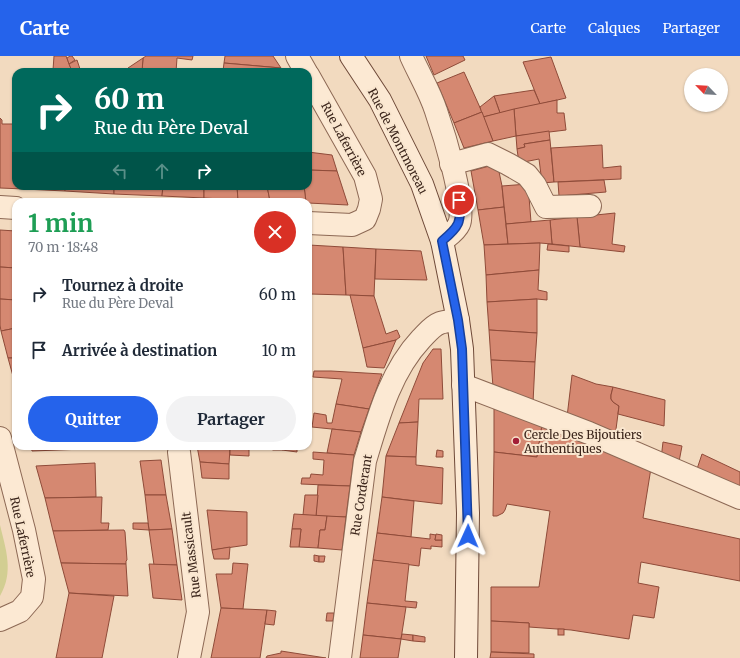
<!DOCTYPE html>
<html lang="fr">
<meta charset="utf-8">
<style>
:root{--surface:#fff;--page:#f2f2f3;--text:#1f2937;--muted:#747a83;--accent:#2563eb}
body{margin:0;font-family:Merriweather,serif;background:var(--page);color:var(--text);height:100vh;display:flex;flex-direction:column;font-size:15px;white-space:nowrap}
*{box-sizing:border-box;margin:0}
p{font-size:13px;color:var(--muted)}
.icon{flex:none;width:22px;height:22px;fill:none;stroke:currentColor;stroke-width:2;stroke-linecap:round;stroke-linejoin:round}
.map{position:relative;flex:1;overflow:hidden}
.side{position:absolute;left:12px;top:142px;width:300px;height:252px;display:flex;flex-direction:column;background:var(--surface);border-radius:12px;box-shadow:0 1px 3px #0004}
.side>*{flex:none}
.banner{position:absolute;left:12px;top:12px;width:300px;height:122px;border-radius:12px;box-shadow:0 1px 3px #0004;background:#00695c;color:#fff;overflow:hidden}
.needle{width:26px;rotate:295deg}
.buttons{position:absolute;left:684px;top:12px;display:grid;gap:8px}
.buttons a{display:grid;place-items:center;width:44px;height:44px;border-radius:50%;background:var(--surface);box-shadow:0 1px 3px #0004;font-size:20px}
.pin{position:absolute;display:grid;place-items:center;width:34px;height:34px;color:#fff;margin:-17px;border:2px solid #fff;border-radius:50%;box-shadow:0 1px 4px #0007}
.me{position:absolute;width:44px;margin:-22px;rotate:1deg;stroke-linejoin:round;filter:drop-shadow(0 0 3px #0008)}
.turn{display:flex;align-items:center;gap:14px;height:84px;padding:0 16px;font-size:18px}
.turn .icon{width:52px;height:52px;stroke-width:2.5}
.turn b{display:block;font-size:28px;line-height:34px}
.lanes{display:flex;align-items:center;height:38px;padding:0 16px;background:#0003;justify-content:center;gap:20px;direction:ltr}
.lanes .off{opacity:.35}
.round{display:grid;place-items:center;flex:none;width:42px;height:42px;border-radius:21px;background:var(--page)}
.head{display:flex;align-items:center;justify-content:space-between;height:68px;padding:0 16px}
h1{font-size:24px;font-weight:700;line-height:30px;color:#1e9e55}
.action{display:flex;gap:8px;margin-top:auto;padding:8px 16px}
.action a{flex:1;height:46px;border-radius:24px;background:var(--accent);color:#fff;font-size:16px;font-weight:700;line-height:46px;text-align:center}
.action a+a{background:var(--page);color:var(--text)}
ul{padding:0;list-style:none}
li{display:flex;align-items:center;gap:12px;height:56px;padding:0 16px}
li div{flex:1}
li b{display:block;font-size:15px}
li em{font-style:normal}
header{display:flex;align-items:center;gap:24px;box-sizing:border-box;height:56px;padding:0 20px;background:var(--accent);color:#fff}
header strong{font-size:19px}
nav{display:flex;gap:22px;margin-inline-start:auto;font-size:14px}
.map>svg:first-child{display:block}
.green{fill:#d2ce92}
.building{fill:#d58871;stroke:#8f4b39}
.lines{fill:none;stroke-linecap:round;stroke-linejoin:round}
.pedestrian-casing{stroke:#8d6955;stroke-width:24}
.minor-casing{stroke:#8d6955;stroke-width:24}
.secondary-casing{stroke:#6f4a39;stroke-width:24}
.pedestrian{stroke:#fce9d3;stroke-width:22}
.minor{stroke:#fce9d3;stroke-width:22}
.secondary{stroke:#fce9d3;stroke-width:22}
.route-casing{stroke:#184099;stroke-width:10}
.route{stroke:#2563eb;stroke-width:7}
.poi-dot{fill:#a31f37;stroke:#f9e6cf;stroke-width:1.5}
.labels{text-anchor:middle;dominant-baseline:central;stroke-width:4;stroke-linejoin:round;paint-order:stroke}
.street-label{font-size:12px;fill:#3b251b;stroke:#f9e6cf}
.poi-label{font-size:12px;fill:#3b251b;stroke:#f9e6cf;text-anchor:start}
</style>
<header>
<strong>Carte</strong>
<nav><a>Carte</a><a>Calques</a><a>Partager</a></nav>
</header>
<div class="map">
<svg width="740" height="602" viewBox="0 0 740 602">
<rect width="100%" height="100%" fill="#f2dabf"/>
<path class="green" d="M0 469C6 494 14 516 0 540Z"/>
<g class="building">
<path d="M54 0H66L72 15 53 14Z"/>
<path d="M70 0H72L75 4 69 8 67 2Z"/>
<path d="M146 0H193L192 4 177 2 176 16H142L143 2Z"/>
<path d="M225 0H273L281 12 224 7Z"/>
<path d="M426 0H463L465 4 434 19Z"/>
<path d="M551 1 566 42 540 48 523 6Z"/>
<path d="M143 2 142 16H128V12Z"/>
<path d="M77 4 81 16 72 15 69 8Z"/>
<path d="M224 7 281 12 283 16 223 15Z"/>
<path d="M464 16 482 56 454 67 437 27Z"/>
<path d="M534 34 540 48 500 57 494 40Z"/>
<path d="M494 40 500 57 483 61 480 51Z"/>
<path d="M557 44V57H564L566 74 516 80 514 53Z"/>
<path d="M514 53 516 80 493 85 483 61Z"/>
<path d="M482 56 493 85 464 92 454 67Z"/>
<path d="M0 62 2 64V68H16V130H25L24 133 0 132Z"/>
<path d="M549 75 550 84 524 88 525 91 517 93 516 80Z"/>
<path d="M550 84 554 126 542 127 539 103 519 107 517 93 525 91 524 88Z"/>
<path d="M602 89 603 112 621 110V123L554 126 551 92Z"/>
<path d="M308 96 332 99 337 115 308 114Z"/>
<path d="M493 109 498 111 502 130 504 151 478 154 471 115Z"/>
<path d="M308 114 337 115 348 149 308 147V146H306L304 130H308Z"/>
<path d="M604 124 606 136 559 140 558 126Z"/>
<path d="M528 128 531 166 506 168 502 130Z"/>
<path d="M25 130H65V135L24 133Z"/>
<path d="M65 130H114V138L65 135Z"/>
<path d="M114 130H163L162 140 114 138Z"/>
<path d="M163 130H204V142L162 140Z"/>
<path d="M204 130H237L238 144 204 142Z"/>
<path d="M237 130H267L270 145 238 144Z"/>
<path d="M267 130H304L306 146 270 145Z"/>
<path d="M504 151 508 188 484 189 478 154Z"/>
<path d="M615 157 612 188 625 190 624 196 580 191 577 161Z"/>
<path d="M577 161 580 191 552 188 550 164Z"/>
<path d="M550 164 552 188 540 187 508 188 506 168Z"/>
<path d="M0 174 16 175V212L0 211Z"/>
<path d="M540 187 539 214 486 219 484 189Z"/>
<path d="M548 188 569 190V196L547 194Z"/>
<path d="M308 189 310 238H309L308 245Z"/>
<path d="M309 189 343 191 346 239 310 238Z"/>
<path d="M343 191 376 193 374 240 346 239Z"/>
<path d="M376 193 421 195 427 224 375 223Z"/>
<path d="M0 211 16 212V244L0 243Z"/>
<path d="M539 214 538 234 547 236V244L537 243 487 246 486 219Z"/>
<path d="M350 239 374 240 386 278 397 274 400 281 396 284 363 292Z"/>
<path d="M0 243 16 244V272L1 275 0 269Z"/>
<path d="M537 243V277L489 274 487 246Z"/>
<path d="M16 272V302H8L1 275Z"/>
<path d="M489 274 537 277 535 306 491 304Z"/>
<path d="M396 284 384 312 367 311 363 292Z"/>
<path d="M433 293H441L443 343H419L418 366 399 367 423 307Z"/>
<path d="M8 302H16V331Z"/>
<path d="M491 304 535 306 533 347 493 331Z"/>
<path d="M314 315H331L382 318 369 353 336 348 342 323 313 321Z"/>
<path d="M572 319 596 328 613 331 611 339V343L613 346 619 350 615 381 567 361Z"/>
<path d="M613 331 665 344 664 370 618 358 619 350 613 346 611 343V339Z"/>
<path d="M336 348 369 353 361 376 312 371 314 357 326 359 327 367H332Z"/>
<path d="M497 352 542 369 537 401 494 396V353Z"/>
<path d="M418 366 416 401 386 400 399 367Z"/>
<path d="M542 369 651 412 643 462 740 483V525L641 506 638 527 659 531 654 562 633 559 629 583 571 574 529 571V567L491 565V531H539L550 455 507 448 505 454 503 457 497 460H493L494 396 537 401Z"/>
<path d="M332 373 361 376 354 399 327 397Z"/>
<path d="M663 386 682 390 678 411 661 403Z"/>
<path d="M31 390H137V391L32 395Z"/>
<path d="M191 390H230V392L197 390Z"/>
<path d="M197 390 230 392 229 408 200 406Z"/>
<rect x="273" y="390" width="9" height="4"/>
<path d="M282 390H297V396L282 394Z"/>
<path d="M230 392 249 393V400L230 399Z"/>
<path d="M437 394 443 395V401H436Z"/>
<path d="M313 396 354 399 350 430 301 428 302 422H310L311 418 323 419 324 404 313 403Z"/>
<path d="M702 398 740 416V433L696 416Z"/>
<path d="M386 400 416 401V409L443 412 442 448 382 441Z"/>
<path d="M161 404 166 439H145L140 405Z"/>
<path d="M200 406 229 408V423L202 422Z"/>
<path d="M95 407 96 441 45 442 36 410Z"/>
<path d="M318 429 350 430 346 461 316 460Z"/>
<path d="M145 439H166L172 473 149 474Z"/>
<path d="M305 439H318L316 460 303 459Z"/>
<path d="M102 441 101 467H109L108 474 53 475 45 442Z"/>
<path d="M382 441 414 445 411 481 377 477Z"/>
<path d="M207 454 247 456V489L212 494Z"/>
<path d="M294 458 327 460 325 474H320L318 492 299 491 301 473H292Z"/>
<path d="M327 460 346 461 342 494 318 492 320 474H325Z"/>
<path d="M133 467H148L149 474 133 473Z"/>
<path d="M172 473 177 509H154L149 474Z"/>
<path d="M292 473H301L299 491H290Z"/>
<path d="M124 474 125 476 127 504 126 505V508L61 507 53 475Z"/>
<path d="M377 477 430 483V478L436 479 435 484H442V491L431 490V493L421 492 419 510 373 504Z"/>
<path d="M436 478 442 479V484H435Z"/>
<path d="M230 491 229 503H214L212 494Z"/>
<path d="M314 499 319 500V506L314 505Z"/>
<path d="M319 500H325L324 506H319Z"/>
<path d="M373 504 409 508 405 545 417 546 416 552 367 547Z"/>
<path d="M61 507 126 508 128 540 69 537Z"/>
<path d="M233 507 248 508 243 553 221 552 216 518H232Z"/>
<path d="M149 508 177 509 182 544 153 542Z"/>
<path d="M69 537 114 540 102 602H56Z"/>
<path d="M367 547 406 551 401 583 363 579Z"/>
<path d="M221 552 267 554 260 602H211Z"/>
<path d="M267 554 276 555 274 569 265 568Z"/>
<path d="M327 557H334L333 565H326Z"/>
<path d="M491 565 529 567V597L491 596Z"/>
<rect x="558" y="573" width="6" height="6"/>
<path d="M402 578 413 579V585L401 583Z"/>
<path d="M363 579 401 583 398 602H360Z"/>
<path d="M413 579 425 581V586L413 585Z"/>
<path d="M281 595 326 602H266L267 600 281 597Z"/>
<path d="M491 596 534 598V602H490Z"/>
</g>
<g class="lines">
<defs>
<path id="pedestrian" d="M451 108 488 98 508 108 527 119 535 129 546 151 590 150"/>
<g id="minor">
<path d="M297 0 306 16"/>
<path d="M411 0C419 18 430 36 436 55 443 75 467 151 459 168 456 175 448 180 442 185"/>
<path d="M308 19 365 120 371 143 369 153 365 163 352 169 308 167"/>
<path d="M0 151 16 152"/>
<path d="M463 329 589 377 740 442"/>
<path d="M0 382 24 474 34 523 32 541 20 555 0 564"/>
<path d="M179 396 198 556 189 602"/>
<path d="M340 602 365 405C378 362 390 316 421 283 427 277 432 270 440 267 445 265 453 265 458 264"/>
</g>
<path id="secondary" d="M351 0 380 44 422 128 442 185 458 264 462 293 468 457 466 602"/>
</defs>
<use href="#pedestrian" class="pedestrian-casing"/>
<use href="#minor" class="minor-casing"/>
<use href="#secondary" class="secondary-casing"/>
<use href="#pedestrian" class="pedestrian"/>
<use href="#minor" class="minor"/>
<use href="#secondary" class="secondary"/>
</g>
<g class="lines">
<defs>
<path id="route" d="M459 144C462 166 459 171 442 185L458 264 462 293 468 480"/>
</defs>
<use href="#route" class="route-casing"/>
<use href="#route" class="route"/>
</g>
<circle class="poi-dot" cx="516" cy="385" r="4"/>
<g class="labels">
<g class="street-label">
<text transform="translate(344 83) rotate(62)">Rue Laferrière</text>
<text transform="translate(398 85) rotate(63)">Rue de Montmoreau</text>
<text transform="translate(361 439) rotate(-81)">Rue Corderant</text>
<text transform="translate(23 481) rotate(78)">Rue Laferrière</text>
<text transform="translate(191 499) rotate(-97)">Rue Massicault</text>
</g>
<g class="poi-label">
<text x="524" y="378">Cercle Des Bijoutiers<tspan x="524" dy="14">Authentiques</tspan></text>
</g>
</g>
</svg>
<div class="buttons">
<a><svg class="needle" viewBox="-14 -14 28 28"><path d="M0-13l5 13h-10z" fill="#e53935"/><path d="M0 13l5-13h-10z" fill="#747a83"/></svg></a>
</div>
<div class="pin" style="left:459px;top:144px;background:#d93025"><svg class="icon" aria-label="arrive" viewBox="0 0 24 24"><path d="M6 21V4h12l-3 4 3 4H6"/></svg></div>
<svg class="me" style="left:468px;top:480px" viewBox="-20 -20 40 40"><path d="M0-17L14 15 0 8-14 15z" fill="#2563eb" stroke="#fff" stroke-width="4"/></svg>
<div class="banner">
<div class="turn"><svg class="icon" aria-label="right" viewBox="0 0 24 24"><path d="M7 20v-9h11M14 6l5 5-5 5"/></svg><div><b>60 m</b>Rue du Père Deval</div></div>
<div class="lanes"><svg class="icon off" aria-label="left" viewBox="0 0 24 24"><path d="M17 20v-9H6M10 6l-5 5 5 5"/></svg><svg class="icon off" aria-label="ahead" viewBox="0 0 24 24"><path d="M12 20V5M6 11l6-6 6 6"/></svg><svg class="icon" aria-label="right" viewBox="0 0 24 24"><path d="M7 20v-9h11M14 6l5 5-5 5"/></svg></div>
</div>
<section class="side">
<div class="head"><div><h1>1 min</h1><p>70 m · 18:48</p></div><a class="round" style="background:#d93025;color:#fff"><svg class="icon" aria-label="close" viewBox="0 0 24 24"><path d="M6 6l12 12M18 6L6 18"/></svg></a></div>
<ul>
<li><svg class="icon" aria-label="right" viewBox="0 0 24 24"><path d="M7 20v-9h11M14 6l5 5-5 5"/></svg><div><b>Tournez à droite</b><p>Rue du Père Deval</p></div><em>60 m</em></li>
<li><svg class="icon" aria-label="arrive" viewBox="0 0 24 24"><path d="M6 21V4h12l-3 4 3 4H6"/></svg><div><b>Arrivée à destination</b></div><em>10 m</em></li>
</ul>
<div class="action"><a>Quitter</a><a>Partager</a></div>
</section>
</div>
